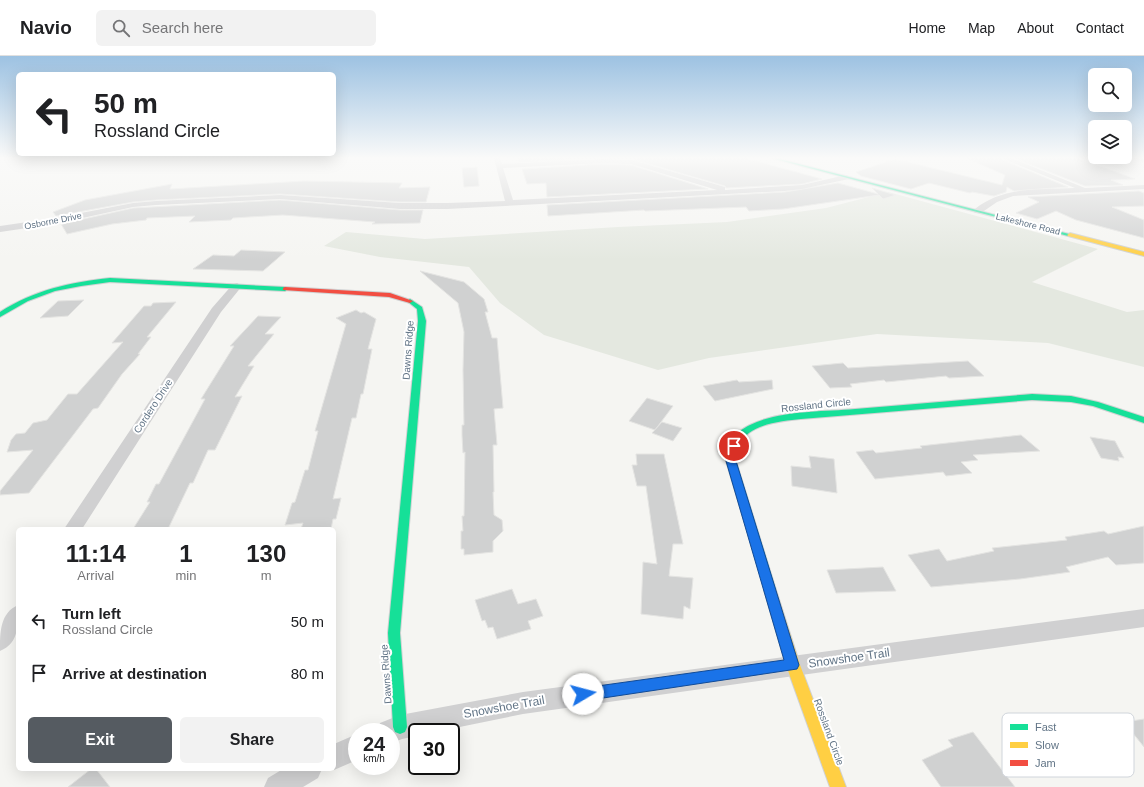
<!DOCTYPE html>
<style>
:root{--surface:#fff;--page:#f2f2f2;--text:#202124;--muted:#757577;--line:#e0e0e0;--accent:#555b61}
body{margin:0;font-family:Helvetica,sans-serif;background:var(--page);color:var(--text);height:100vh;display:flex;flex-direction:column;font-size:15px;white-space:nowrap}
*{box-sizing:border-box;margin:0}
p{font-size:13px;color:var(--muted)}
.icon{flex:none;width:22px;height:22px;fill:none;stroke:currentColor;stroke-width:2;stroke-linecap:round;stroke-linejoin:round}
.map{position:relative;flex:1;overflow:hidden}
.drawer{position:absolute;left:16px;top:471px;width:320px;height:244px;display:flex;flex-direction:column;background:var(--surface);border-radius:6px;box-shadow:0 4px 16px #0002}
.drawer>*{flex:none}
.hud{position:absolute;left:16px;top:16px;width:320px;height:84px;border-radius:6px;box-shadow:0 4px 16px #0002;background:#fff;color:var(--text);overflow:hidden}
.buttons{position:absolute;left:1088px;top:12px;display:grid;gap:8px}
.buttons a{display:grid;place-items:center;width:44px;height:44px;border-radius:6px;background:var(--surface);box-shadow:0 4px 16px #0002;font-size:20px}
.speed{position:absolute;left:348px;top:667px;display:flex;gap:8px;font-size:20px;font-weight:700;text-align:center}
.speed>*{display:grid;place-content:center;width:52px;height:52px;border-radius:50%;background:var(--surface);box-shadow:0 4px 16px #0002;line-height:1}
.speed small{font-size:10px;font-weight:400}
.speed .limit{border:2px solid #111;border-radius:6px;background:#fff;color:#111}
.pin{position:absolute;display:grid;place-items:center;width:34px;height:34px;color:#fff;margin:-17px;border:2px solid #fff;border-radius:50%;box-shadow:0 1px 4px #0007}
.me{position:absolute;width:44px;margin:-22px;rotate:82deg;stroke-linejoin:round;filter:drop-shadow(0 0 3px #0008)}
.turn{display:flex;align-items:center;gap:14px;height:84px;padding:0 12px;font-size:18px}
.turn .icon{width:52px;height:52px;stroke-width:2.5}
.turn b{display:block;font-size:28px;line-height:34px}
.eta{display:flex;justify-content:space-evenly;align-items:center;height:68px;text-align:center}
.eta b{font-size:24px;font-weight:600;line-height:28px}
.primary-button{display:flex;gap:8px;margin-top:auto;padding:8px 12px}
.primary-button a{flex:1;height:46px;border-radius:6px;background:var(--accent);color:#fff;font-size:16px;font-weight:600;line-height:46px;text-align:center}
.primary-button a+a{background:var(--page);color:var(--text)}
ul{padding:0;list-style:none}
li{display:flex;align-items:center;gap:12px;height:52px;padding:0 12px}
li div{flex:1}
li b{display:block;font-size:15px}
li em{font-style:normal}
header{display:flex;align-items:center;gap:24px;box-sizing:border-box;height:56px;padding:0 20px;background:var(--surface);border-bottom:1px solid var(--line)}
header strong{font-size:19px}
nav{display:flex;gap:22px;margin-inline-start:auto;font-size:14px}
.search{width:280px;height:36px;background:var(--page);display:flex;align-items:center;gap:10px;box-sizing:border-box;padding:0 14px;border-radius:6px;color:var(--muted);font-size:15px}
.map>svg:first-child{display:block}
.green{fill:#e4e8e0}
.building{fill:#d0d1d1;stroke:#e4e4e2}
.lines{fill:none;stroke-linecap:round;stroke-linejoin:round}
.fast-casing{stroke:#d0d2d3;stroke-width:2}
.slow-casing{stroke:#d0d2d3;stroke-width:2}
.jam-casing{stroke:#d0d2d3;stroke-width:2}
.street{fill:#d0d0d1;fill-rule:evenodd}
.fast{fill:#16e098;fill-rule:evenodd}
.slow{fill:#ffcf43;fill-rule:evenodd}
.jam{fill:#f24e42;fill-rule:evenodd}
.route{fill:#1a73e8;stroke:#114b97}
.labels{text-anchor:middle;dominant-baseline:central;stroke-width:4;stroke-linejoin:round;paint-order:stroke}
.far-street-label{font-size:9px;fill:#617486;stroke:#fff}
.street-label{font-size:10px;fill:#617486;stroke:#fff}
.near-street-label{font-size:12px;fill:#617486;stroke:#fff}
.key{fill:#fff;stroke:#d0d5db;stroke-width:1}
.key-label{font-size:11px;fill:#617486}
</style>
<header>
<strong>Navio</strong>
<div class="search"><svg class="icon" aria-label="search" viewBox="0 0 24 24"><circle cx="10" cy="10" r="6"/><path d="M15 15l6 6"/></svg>Search here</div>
<nav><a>Home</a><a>Map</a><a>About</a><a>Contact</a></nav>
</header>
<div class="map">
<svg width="1144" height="731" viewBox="0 0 1144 731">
<rect width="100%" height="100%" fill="#f5f5f2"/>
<path class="green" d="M888 136 1098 193 1032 226 1127 256 1144 254V311L1048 287 877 278 709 302 658 314 544 279 500 247 469 211 380 201 324 190 346 176 425 183 618 171 727 166 826 152Z"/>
<g class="building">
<path d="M518 102H600L519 106Z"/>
<path d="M605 102H745L822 123 802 128 726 132 725 130 632 103Z"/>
<path d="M966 102H1002L1003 104 1068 131 1014 135 1007 131 1006 136 994 140 972 136 970 137 929 127 911 133 861 120 856 116 895 103 1002 129 1005 119Z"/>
<path d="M1014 102H1078L1135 123 1111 124 1123 129 1085 130Z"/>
<path d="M602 108 631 109 708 133 547 141 546 127 527 128 522 113Z"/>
<path d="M477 111 479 130 464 131 462 112Z"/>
<path d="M304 125 402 127 399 132 430 131 426 146H400L280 138 156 144 133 146 56 160 53 156 85 144 172 128 170 133Z"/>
<path d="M838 127 878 138 872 132 896 139 883 143 879 139 783 153 749 155 746 151 645 155 644 154 548 160 547 149 785 136Z"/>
<path d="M1139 135 1144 137V150L1112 151 1144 164V182L1076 164 1056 155 1037 163 1016 157 1039 146 1028 141Z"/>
<path d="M280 144 400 154H423L420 167 372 168 375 166 283 159 233 162 231 164 189 166 195 160 147 162 146 164 112 168 67 178 61 168 133 152Z"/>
<path d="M241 194 285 196 263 215 193 213 213 199 234 200Z"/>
<path d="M420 215 464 226 484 243 488 256H485L492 282H497L503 352 494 353 497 389H493L494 436H493L494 459 502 464 503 475 493 485V496L464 499V493H461V475H463L462 460H464L465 396 463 397 462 379V369H464L463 314 464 276 458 247Z"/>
<path d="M84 244 68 260 40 262 58 245Z"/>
<path d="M176 246 147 281H151L138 298H140L122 318 98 352 93 353 29 437 0 439V435L33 394 7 396 11 384 16 378 25 377 33 367 47 364 68 338H77L123 286 112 287 144 250H151L153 247Z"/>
<path d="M356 254 361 257 364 256 376 263 368 293H372L363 338H361L356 362H352L333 443 341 442 336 463H333L331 473H301L303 467 285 469 292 447 295 446 305 414H308L318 375H315L346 268 336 262Z"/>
<path d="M258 260 281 261 265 278H274L248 310H254L235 341 242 340 215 394H208L193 427H190L168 473H133L150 446H147L156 428H159L205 343H201L234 290H230Z"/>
<path d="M968 305 984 320 949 322 946 320 886 326 884 324 850 328 852 331 830 332 812 310 843 307 848 312Z"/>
<path d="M737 324 739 326 772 324 773 333 715 345 703 330Z"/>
<path d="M647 342 673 350 655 374 629 365Z"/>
<path d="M662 366 682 372 673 385 652 377Z"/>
<path d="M1021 379 1040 395 973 399 978 404 961 406 972 417 946 420 943 416 875 423 856 396 873 394 876 397 922 392 920 390Z"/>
<path d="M1090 381 1115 385 1124 402 1118 401 1119 405 1101 402Z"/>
<path d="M636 398H664L683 488H673L669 520 693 522 690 553 684 550 683 563 641 558 643 506 657 508 646 430H637L632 409H637Z"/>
<path d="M809 400 834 403 837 437 792 430 791 410 811 412Z"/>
<path d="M1144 470V507L1116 509 1108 501 1066 511 1070 516 1020 523 931 531 908 499 939 493 947 505 994 495 992 492 1067 484 1065 481 1104 475 1108 478Z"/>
<path d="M883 511 896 535 836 537 827 514Z"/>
<path d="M512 533 518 548 536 543 543 560 528 565 531 573 497 583 493 571 488 572 485 564 482 565 475 544Z"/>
<path d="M1144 663V691L1124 666Z"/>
<path d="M973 676 1015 731H941L922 704 953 690 948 684Z"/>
<path d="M91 713H96L110 731H68Z"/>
</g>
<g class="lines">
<defs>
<g id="fast">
<path d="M771 102H776L1073 179 1068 180Z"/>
<path d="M110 222 285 231 288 233 285 235 110 226 81 230 55 235 28 245 0 261V256C34 234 71 226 110 222Z"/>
<path d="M410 243 422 251 426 265 400 577 407 671 405 676 400 678 395 676 393 671 388 577 418 265 417 253 407 245Z"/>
<path d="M1032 338 1071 340 1098 346 1144 361V367L1093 350 1071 346 1032 344 801 363C781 365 748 368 739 389 737 394 737 400 736 405L776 534 774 537 770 539 766 537 726 405C729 388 733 377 750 369 780 354 823 356 855 353 914 348 973 343 1032 338Z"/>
</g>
<g id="slow">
<path d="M1070 177 1144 196V200L1068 180 1067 179Z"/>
<path d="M770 529 774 531 776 534 800 609 846 731H830L786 609 764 534 766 531Z"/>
</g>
<path id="jam" d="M285 231 390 237 413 245 410 247 389 241 283 234V232Z"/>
</defs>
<use href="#fast" class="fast-casing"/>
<use href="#slow" class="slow-casing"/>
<use href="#jam" class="jam-casing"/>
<g class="street">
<path d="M494 102H500L502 108 602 103 632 104 725 131V134L802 129 846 119 850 121 849 123 802 133 785 135 447 153H400L280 143 156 149 133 151 55 168 0 176V170L55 162 133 147 156 145 280 139 400 147H447L505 145ZM602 107 631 108 717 134 513 144 503 112Z"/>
<path d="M1003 102H1011L1085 132 1144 129V133L1013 140 997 146 981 157H975L974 155 975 153C1003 130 1041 134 1075 132L1004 103Z"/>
<path d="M1133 102H1144V106L1134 103Z"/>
<path d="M237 227 242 230 221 256 82 473H64L212 252 233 228Z"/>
<path d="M18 549C18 567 20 587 0 595 0 576 0 557 18 549Z"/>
<path d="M1144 553V571L523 658 435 676H417V680L402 683 391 687V676H377L380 667 400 659 523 636Z"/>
<path d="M357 678V704L334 714 332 713H334V688Z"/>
<path d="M283 713H322L318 722 303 731H264L268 722Z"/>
</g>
<use href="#fast" class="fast"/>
<use href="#slow" class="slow"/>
<use href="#jam" class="jam"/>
</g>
<linearGradient id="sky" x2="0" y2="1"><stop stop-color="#9dc2e2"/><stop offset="0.5" stop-color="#fafaf9"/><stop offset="1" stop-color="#fafaf9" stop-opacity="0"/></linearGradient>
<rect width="1144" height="204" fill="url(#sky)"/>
<path class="route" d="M734 387 739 390 736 405 799 609 797 613 583 645 578 643 576 638 578 634 583 632 784 604 726 405 729 390Z"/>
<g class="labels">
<g class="far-street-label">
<text transform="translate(53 165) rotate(-11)">Osborne Drive</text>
<text transform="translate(1028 168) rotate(14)">Lakeshore Road</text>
</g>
<g class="street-label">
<text transform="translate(408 294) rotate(-86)">Dawns Ridge</text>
<text transform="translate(816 349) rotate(-6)">Rossland Circle</text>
<text transform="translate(153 350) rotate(-57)">Cordero Drive</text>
<text transform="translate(386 618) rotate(-94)">Dawns Ridge</text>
<text transform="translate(829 676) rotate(70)">Rossland Circle</text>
</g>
<g class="near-street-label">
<text transform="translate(849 602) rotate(-8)">Snowshoe Trail</text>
<text transform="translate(504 651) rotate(-10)">Snowshoe Trail</text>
</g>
</g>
<rect x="1002" y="657" width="132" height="64" rx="6" class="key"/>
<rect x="1010" y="668" width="18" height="6" fill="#16e098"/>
<rect x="1010" y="686" width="18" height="6" fill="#ffcf43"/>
<rect x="1010" y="704" width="18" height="6" fill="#f24e42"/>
<g class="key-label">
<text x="1035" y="675">Fast</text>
<text x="1035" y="693">Slow</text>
<text x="1035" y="711">Jam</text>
</g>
</svg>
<div class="buttons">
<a><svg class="icon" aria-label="search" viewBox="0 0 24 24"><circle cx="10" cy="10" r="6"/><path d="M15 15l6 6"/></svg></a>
<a><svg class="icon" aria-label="layers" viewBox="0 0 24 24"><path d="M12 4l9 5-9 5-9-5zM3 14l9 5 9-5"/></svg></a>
</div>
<div class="speed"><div>24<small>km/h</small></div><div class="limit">30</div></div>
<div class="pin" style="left:734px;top:390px;background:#d93025"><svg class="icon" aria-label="arrive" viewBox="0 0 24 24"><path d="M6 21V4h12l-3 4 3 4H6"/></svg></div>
<svg class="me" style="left:583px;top:638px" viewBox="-20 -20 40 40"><circle r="19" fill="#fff"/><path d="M0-13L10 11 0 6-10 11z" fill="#1a73e8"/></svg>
<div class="hud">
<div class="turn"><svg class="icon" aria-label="left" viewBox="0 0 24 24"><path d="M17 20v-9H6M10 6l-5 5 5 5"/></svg><div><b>50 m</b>Rossland Circle</div></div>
</div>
<section class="drawer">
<div class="eta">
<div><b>11:14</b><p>Arrival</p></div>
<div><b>1</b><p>min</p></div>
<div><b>130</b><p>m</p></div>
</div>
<ul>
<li><svg class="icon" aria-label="left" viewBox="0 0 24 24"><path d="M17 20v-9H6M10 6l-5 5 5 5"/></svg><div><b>Turn left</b><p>Rossland Circle</p></div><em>50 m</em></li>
<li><svg class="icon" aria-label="arrive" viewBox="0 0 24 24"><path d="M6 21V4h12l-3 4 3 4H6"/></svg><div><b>Arrive at destination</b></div><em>80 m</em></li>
</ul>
<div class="primary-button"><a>Exit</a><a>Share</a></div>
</section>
</div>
